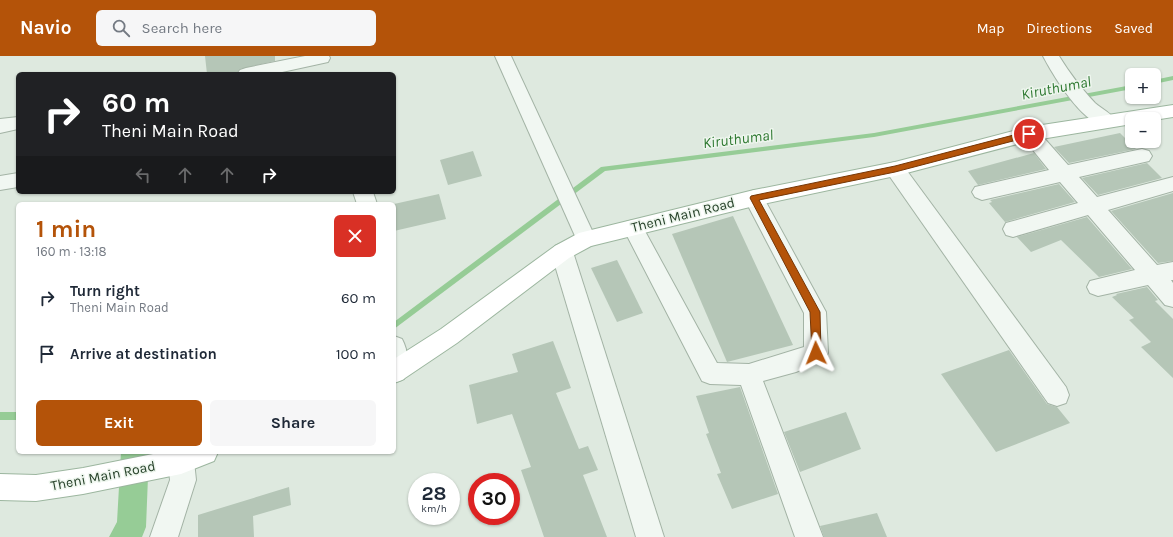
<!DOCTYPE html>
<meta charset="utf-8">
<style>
:root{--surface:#fff;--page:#f6f6f7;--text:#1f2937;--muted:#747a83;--accent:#b45309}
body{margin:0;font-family:Karla,sans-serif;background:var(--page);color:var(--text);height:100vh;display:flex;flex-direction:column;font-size:15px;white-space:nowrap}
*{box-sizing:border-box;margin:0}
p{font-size:13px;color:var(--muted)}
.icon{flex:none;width:22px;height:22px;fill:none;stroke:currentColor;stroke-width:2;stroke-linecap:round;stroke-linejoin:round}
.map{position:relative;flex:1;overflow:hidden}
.details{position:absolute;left:16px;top:146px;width:380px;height:252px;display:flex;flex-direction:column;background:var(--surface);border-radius:6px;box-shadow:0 1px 3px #0004}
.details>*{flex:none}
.banner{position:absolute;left:16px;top:16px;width:380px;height:122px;border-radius:6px;box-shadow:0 1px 3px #0004;background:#202124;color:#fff;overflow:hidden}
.tools{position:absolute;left:1125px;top:12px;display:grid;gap:8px}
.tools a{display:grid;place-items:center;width:36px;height:36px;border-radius:6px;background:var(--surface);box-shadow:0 1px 3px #0004;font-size:20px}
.speed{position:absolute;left:408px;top:417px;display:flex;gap:8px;font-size:20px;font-weight:700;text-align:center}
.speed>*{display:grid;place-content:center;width:52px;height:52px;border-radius:50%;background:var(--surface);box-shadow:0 1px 3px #0004;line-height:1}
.speed small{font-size:10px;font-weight:400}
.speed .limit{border:6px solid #d22;background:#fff;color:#111}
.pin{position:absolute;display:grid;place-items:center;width:34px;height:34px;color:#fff;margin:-17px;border:2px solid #fff;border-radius:50%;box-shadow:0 1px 4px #0007}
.me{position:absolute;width:44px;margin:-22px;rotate:358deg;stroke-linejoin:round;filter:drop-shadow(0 0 3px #0008)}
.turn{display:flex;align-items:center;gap:14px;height:84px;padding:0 20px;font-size:18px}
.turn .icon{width:52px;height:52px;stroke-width:2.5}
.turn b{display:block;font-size:28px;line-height:34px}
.lanes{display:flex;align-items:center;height:38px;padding:0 20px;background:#0003;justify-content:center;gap:20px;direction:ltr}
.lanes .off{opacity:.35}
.round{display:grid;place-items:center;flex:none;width:42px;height:42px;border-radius:6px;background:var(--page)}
.overview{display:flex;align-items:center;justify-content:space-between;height:68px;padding:0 20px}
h1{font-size:24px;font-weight:700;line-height:30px;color:var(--accent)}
.button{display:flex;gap:8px;margin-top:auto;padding:8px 20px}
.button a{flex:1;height:46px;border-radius:6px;background:var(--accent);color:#fff;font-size:16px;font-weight:700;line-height:46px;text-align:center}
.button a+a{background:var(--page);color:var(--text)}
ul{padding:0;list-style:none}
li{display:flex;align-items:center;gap:12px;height:56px;padding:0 20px}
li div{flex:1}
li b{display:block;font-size:15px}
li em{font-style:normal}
header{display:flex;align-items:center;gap:24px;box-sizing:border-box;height:56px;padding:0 20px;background:var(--accent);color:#fff}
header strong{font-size:19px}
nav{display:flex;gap:22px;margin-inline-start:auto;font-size:14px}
.search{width:280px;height:36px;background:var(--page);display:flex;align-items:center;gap:10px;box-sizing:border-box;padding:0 14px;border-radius:6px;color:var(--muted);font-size:15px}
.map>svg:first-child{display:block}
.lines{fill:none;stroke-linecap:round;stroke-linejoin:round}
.stream{fill:#96cc96;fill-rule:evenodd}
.canal{fill:#96cc96;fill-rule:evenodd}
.building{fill:#b5c6b7}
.minor-casing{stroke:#a3b3a5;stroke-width:2}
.major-casing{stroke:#9cb69f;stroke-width:2}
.minor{fill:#f1f7f2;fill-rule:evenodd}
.major{fill:#fff;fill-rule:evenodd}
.route{fill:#b45309;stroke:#753606}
.labels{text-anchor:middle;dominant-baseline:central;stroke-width:3;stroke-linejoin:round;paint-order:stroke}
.street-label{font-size:14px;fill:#264129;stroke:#eef6ee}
.water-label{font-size:15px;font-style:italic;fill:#2d7830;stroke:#eef6ee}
</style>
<header>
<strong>Navio</strong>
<div class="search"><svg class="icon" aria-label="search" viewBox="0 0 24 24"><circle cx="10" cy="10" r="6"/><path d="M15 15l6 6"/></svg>Search here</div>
<nav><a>Map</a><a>Directions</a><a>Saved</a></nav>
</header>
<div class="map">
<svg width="1173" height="481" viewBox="0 0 1173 481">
<rect width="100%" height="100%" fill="#dee9df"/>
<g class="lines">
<g class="stream">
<path d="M1173 20V24L1154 28V24Z"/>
<path d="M1132 29V33L874 81 605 115 394 273V266L601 111 874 77Z"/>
<rect x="0" y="356" width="18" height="8"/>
</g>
<path class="canal" d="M121 396H149L146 471 142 481H109L117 466Z"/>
</g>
<g class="building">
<path d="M205 0H275V5L240 13 236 18H207Z"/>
<path d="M1120 77 1136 93 1069 107 1054 91Z"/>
<path d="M473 95 482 120 448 129 440 104Z"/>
<path d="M1034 97 1046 113 978 129 968 115Z"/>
<path d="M1147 107 1162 122 1098 139 1082 122Z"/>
<path d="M1059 128 1075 146 1005 166 989 147 992 146 990 144Z"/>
<path d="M1173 137V205L1158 207 1111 155Z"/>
<path d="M439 138 446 163 394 175V148Z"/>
<path d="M733 160 793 289 727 306 672 178Z"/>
<path d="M1087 161 1132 213 1099 221 1061 184 1031 196 1017 181Z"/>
<path d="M617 204 643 257 617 266 591 212Z"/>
<path d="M1147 231 1158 244 1155 245 1173 263V322L1141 291 1151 286 1129 264 1134 262 1112 241 1117 239 1116 238Z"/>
<path d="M553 285 571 332 556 337 579 393 588 390 598 414 583 419 607 481H544L521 414 531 411 512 358 477 368 469 329 518 316 512 298Z"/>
<path d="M1009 294 1047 348 1057 351 1070 367 996 396 941 318Z"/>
<path d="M740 331 778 438 732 453 717 418 721 417 706 378 709 377 696 340Z"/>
<path d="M846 356 861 393 800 416 784 376Z"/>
<path d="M289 431 291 449 253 460 254 481H198V459Z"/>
<path d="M877 457 887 481H824L820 470Z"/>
</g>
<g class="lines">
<defs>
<g id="minor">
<path d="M305 0H329L330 2 328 6 273 18H237L240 14 246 12Z"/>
<path d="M495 0H511L596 183 593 189 586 191 579 189Z"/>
<path d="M1043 0H1059C1070 18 1081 32 1095 47 1102 53 1111 57 1116 65L1113 70C1087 77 1053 19 1043 0Z"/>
<path d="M18 61V73L0 77V63Z"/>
<path d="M1029 71 1036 73 1068 109 1142 93 1149 95 1152 100 1149 105 1079 121 1097 141 1173 121V135L1108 154 1157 209 1173 206V224H1171L1173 227V251L1165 249 1148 229 1098 240 1090 237 1087 231 1090 225 1135 214 1088 159 1013 181 1006 179 1003 173 1006 167 1078 147 1060 126 982 144 975 141 972 136 975 131 1049 114 1020 78 1022 73Z"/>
<path d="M895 106 902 108 1066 331 1069 339 1066 347 1057 350 1048 347 888 118 885 113 888 108Z"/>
<path d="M18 117V131L0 134V120Z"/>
<path d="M754 134 761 137 826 256 828 297 824 304 796 316 763 325 823 481H795L741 329 710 328 702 325 623 172 626 166 633 164 640 166 717 307 749 308 804 291V257L744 142 747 137Z"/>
<path d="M353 136H373L377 148H357Z"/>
<path d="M562 187 569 190 573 196 664 481H636L551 196 555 190Z"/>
<path d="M394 280 402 283C408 294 410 311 404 323L396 326 394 325Z"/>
<path d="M172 396H190L194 405 196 424 178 481H150L170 424 168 405Z"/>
</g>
<g id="major">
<path d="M1173 49V61L1154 64V63H1132V68L1029 85 895 120 754 150 591 190 569 202 457 287 402 324 394 327V303L441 273 555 190 579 177 754 134 895 106 1029 71Z"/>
<path d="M163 396H218L214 405 181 418 83 438 36 445 0 444V418L36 419 83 412Z"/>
</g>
</defs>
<use href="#minor" class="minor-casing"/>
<use href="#major" class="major-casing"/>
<use href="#minor" class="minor"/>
<use href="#major" class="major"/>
</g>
<path class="route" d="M1029 75 1032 76V80L895 116 759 144 820 256 821 297 820 300 816 301 813 300 812 297 810 256 750 142 751 140 895 110Z"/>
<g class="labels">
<g class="street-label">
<text transform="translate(683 159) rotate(-14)">Theni Main Road</text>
<text transform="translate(103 420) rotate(-11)">Theni Main Road</text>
</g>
<g class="water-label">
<text transform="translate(1056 32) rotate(-11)">Kiruthumal</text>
<text transform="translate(738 83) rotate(-7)">Kiruthumal</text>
</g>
</g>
</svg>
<div class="tools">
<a>+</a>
<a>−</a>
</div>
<div class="speed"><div>28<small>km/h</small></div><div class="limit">30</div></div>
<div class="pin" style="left:1029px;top:78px;background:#d93025"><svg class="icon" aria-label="arrive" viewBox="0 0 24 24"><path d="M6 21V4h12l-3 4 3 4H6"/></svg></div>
<svg class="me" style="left:816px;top:297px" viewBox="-20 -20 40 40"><path d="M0-17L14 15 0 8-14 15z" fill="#b45309" stroke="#fff" stroke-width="4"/></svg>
<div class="banner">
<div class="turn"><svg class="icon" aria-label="right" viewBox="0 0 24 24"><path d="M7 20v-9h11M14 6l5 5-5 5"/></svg><div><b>60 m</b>Theni Main Road</div></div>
<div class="lanes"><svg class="icon off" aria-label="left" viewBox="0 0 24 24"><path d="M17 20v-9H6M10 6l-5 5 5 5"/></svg><svg class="icon off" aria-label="ahead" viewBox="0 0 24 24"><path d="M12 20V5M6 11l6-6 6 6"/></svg><svg class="icon off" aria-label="ahead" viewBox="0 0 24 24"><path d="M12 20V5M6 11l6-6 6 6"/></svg><svg class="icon" aria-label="right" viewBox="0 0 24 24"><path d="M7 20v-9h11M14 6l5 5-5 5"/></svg></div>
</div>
<section class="details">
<div class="overview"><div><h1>1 min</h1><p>160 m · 13:18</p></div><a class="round" style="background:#d93025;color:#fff"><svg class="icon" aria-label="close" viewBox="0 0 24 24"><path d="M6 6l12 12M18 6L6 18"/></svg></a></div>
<ul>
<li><svg class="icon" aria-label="right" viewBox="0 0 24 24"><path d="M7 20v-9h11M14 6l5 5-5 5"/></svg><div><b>Turn right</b><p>Theni Main Road</p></div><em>60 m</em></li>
<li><svg class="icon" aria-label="arrive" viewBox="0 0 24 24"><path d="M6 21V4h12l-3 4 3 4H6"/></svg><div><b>Arrive at destination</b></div><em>100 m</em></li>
</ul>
<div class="button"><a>Exit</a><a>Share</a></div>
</section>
</div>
